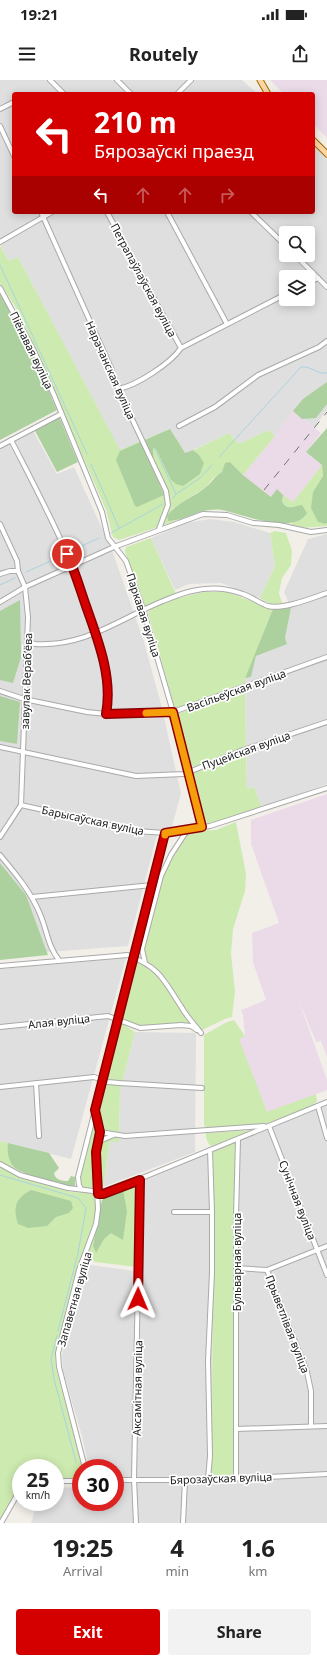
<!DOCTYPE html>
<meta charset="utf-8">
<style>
:root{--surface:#fff;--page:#f2f2f2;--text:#222;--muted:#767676;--accent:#d40000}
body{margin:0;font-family:"Noto Sans",sans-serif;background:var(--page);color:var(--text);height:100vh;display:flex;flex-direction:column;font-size:15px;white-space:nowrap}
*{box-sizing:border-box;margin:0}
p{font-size:13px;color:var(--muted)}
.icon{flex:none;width:22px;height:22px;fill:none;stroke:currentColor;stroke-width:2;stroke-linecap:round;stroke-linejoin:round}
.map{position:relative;height:1443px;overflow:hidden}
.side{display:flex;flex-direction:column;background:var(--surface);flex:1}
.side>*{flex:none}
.hud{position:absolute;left:12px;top:12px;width:303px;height:122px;border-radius:4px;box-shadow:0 2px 10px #0003;background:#d40000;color:#fff;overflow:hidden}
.buttons{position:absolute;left:279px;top:146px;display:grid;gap:8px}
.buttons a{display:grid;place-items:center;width:36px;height:36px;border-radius:4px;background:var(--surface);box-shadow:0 2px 10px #0003;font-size:20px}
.speed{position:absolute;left:12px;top:1379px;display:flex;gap:8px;font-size:20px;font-weight:700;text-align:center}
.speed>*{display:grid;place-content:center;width:52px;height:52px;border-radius:50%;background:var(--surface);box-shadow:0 2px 10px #0003;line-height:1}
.speed small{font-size:10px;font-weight:400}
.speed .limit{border:6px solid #d22;background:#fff;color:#111}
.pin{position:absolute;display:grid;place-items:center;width:34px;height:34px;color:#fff;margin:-17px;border:2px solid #fff;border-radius:50%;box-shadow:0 1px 4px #0007}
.me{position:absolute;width:44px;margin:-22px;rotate:1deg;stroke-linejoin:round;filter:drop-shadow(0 0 3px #0008)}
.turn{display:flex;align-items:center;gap:14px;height:84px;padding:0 16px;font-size:18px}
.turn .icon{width:52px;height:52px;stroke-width:2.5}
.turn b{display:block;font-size:28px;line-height:34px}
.lanes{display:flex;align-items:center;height:38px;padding:0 16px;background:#0003;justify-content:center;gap:20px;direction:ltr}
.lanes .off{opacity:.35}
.eta{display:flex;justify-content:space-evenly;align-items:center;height:68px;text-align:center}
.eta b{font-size:24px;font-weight:700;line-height:28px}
.action{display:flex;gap:8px;margin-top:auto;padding:8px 16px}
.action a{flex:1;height:46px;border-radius:4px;background:var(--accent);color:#fff;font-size:16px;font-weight:700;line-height:46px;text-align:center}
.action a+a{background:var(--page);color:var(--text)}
.status{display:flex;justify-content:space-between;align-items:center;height:28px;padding:0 20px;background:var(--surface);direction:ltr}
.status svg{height:11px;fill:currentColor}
header{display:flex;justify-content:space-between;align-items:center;height:52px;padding:0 16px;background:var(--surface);font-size:18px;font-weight:700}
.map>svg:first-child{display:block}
.residential{fill:#e0dfdf;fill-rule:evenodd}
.industrial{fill:#ebdbe8}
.grass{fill:#cdebb0}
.forest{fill:#add19e}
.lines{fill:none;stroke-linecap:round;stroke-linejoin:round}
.stream{stroke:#aad3df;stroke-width:1}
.minor-casing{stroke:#a9a9a9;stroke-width:6}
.major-casing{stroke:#a06b00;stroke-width:7}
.minor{stroke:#fff;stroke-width:4}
.major{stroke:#fcd6a4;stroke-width:5}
.rail{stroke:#707070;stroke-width:1;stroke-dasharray:8 8;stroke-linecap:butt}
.route-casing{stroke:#8a0000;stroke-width:10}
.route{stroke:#d40000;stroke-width:7}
.slow{stroke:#f59e0b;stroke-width:7}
.labels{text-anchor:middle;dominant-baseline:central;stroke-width:3.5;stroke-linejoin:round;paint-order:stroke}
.street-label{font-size:11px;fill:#222;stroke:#fff}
</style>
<div class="status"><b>19:21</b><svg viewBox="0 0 49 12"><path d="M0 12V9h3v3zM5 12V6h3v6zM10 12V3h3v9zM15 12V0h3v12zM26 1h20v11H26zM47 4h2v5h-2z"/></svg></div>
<header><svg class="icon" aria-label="menu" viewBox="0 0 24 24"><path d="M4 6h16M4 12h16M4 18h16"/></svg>Routely<svg class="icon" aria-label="share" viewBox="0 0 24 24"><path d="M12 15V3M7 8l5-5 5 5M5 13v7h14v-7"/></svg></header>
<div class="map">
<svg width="327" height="1443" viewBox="0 0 327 1443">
<rect width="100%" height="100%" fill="#f2efe9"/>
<g class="residential">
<path d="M0 0H242L258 14H14V132H313V66L327 79V330L314 347 293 331 275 356 268 350 239 364 229 353 185 374 170 349 120 371 18 177 9 181 0 164ZM286 153H308V175H286ZM286 197H308V219H286Z"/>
<path d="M33 351 57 394 74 387 113 473 144 562 162 628 181 714 171 749 158 751 128 866 47 872 26 815 0 783V369Z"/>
<path d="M210 439 234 442 270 453 275 486 260 518 221 503 189 504 175 510 151 458 185 443Z"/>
<path d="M327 454V704L262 728 254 707 247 709 245 598 251 596 256 576 285 558 291 528 284 512 308 459Z"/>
<path d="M126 878 71 1079 0 1061V889Z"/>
<path d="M135 952 196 953 195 1072 103 1107 110 1061H119L120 1011Z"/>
<path d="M327 1025V1443H31L37 1422H55V1408L81 1407V1422H115V1388H89L82 1356 63 1291 62 1275 84 1184 142 1192V1102L213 1072 214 1143 211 1395 213 1397 231 1396 234 1391 233 1177 236 1062Z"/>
</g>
<g class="industrial">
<path d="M270 0H327V58L313 44V14H284Z"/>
<path d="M293 331 321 353 306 372 322 385 293 422 271 417 243 395 275 356Z"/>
<path d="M327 714V977L321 961 316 962 299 921 327 1000V1010L267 1033 238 959 245 956 243 935 241 930 266 920 253 882 252 853 279 843 251 764V740Z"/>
</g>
<g class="grass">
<path d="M0 165 9 181 18 177 120 370 170 349 186 374 229 353 239 364 268 350 275 356 243 395 230 382 222 392 213 398 206 407 172 429 168 440 176 441 119 460 113 457 106 430 90 393 16 228 0 203Z"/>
<path d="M322 385 323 396 313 412 326 444 327 443V446L301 448 284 443 292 444 298 426C291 428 287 429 282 422L283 415 293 422Z"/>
<path d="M275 451 286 453 292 471 291 485 282 498 279 513 282 523C274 525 267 523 260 518L275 486 270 453Z"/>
<path d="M151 458 176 514 147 526H145L125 472 126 467Z"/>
<path d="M204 512H227L273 529 245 598V603L175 629 148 533C155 522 192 515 204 512Z"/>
<path d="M245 609 246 667 192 687 177 634Z"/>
<path d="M246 672 247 709 254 707 262 728 217 742 208 743 203 740 192 693 193 691Z"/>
<path d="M236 742 246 794 245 811 233 849 231 874 235 912 232 937 225 939 202 950 180 922 167 899 153 885 147 882 145 875 144 867 163 795 175 774 190 751 216 750Z"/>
<path d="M135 881 154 892 162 901 190 944 180 943 138 946 120 938Z"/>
<path d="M234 940 245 956 239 959 267 1032 316 1014 317 1021 313 1025 269 1043 206 1048 204 1045V955L227 942Z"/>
<path d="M119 942 135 952 120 1011 119 1062 110 1061 103 1107 94 1109 87 1108 82 1106 80 1099Z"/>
<path d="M253 1050 212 1067C208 1064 205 1058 206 1053Z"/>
<path d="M0 1061 8 1063C7 1075 12 1086 22 1092L0 1081Z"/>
<path d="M236 1062 233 1177 234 1391 231 1396 213 1397 211 1395 214 1143 213 1072Z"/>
<path d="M0 1085 21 1097 71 1112 89 1113 95 1116C101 1137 81 1172 76 1193 68 1220 62 1247 55 1274L56 1288 83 1388H81V1399H55V1388H21V1405L0 1440Z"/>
<path d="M137 1104V1187L95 1182 88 1179 87 1176 96 1151 102 1120 107 1116Z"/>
</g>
<g class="forest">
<path d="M0 213C25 248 40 291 57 330L0 360Z"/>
<path d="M327 302V324L316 338 302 339 293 331 303 319Z"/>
<path d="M59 336 78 382 57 392 34 349Z"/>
<path d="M327 348V443L326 444 318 442 311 428 313 412 323 396 322 385 306 372Z"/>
<path d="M170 349 185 373 193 370 199 375 204 383 200 394 183 406 176 404 171 400 156 369 153 368 154 392 164 415 137 427 135 426 116 380 120 371Z"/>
<path d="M230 382 243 395 271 417 277 409 283 415 282 422C288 431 294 426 302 425L307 433C294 456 242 434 222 430 199 427 188 441 168 441L167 436C177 422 193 418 206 407 213 401 213 398 222 392L225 383Z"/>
<path d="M20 520 21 577 13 603 0 600V531Z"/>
<path d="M291 528 285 558 287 564 256 576 251 597 245 598 273 529Z"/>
<path d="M0 616 20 622 17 664 0 661Z"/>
<path d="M0 783 26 815 48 875 0 880Z"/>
<path d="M8 1063 49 1073 59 1088 54 1093C55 1100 62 1101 68 1101L71 1096 75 1097V1105L72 1108 67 1107C54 1102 23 1095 14 1087 8 1081 7 1070 8 1063Z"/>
<path d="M123 1109 127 1131 123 1160 111 1153 104 1159 96 1173 93 1166 102 1120Z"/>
<path d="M31 1110 71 1121 73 1128 69 1133 56 1137 47 1146 28 1148 18 1144C13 1127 15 1119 31 1110Z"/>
</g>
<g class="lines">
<g class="stream">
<path d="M0 185 87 374"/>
<path d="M155 369 176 414"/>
<path d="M219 377 301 287C312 286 318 295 327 293"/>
<path d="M91 384 119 448"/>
<path d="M173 418 176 414 200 398 212 385"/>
<path d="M111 453 163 424"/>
<path d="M71 471 99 458"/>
<path d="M26 492 60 477"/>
<path d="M0 505 15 498"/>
<path d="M0 1095 78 1118 86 1128 78 1173 58 1251"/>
<path d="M57 1255 51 1279 54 1299 76 1382"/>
</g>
<defs>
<g id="minor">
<path d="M50 0 64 14"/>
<path d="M117 0 131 14"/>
<path d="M177 14 191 0"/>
<path d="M0 29 14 22"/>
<path d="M0 46 14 76"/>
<path d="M41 132 111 288 118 309 166 411 168 425 159 449"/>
<path d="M107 132 181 268"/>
<path d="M167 132 227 244"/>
<path d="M251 132 286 166"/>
<path d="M0 162 52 132"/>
<path d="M295 175 327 207"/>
<path d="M308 203 318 198"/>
<path d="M0 208 33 269 54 315 102 432 108 458 126 481 143 529 173 632 202 747"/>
<path d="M118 309C136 306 171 283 181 268L286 214"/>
<path d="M179 346 215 327 258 295 319 267 327 261"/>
<path d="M11 360C32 401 54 442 72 485 79 502 84 520 90 537 100 567 113 602 106 634"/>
<path d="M0 366 61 334"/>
<path d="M0 444 17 481 18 491 25 507 28 537 21 725 0 757"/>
<path d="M0 494 10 491H18"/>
<path d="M0 522 25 507 114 467 203 434 227 435 253 443 279 445 311 452 327 450"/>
<path d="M28 558 31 563 35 564C85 567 119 539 163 521 173 517 182 513 192 511 209 507 227 508 243 514 252 517 259 523 268 526 283 530 312 518 327 513"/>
<path d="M0 611 24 619 87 632 106 634 173 632 327 577"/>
<path d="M0 667 136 696 184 694 243 670 327 642"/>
<path d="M21 725 137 751 165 753 210 746 327 708"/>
<path d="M0 775C15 793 31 812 40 834 47 850 48 867 59 880"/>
<path d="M32 817 152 805"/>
<path d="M145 883 142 869 161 796 171 775 188 749"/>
<path d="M0 886 128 875C161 888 164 901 182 928 187 937 195 945 201 953"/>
<path d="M0 947 108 936 140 948 181 945 191 946 197 950"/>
<path d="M36 1003 39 1056"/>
<path d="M0 1007 94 997 108 1002 119 1003 202 1008"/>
<path d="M318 1026 327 1058"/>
<path d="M96 1032 100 1052 125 1056 264 1046"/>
<path d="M269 1046 327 1195"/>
<path d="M98 1063 104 1059 114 1055"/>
<path d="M0 1084 20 1095 68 1108 93 1111 97 1114H103L327 1022"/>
<path d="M81 1109 79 1105 78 1097 165 753"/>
<path d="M174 1132H212"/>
<path d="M236 1188 267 1190 327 1166"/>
<path d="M267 1190 307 1292 311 1311V1346"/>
<path d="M236 1349 327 1346"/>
<path d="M85 1388 59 1287 58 1273 79 1190 96 1144 98 1129 95 1072 100 1052"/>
<path d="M236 1397V1136L238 1059"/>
<path d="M208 1399 210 1376 208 1281 212 1192V1132L210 1070"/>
<path d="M115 1400H212L327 1394"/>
<path d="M55 1401H81"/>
<path d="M1 1443 21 1408"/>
<path d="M136 1443 134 1399 140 1100"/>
<path d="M183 1443 185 1400"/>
</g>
<g id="major">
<path d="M260 0 268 14"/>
<path d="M313 60 327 74"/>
</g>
</defs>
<use href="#minor" class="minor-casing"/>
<use href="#major" class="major-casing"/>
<use href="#minor" class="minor"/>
<use href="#major" class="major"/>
<path class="rail" d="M264 410 327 332"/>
</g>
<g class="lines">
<defs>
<path id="route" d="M67 474C75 491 80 509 86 526 98 560 113 598 106 634L173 632 202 747 165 753 95 1030 100 1052 96 1072 98 1114H103L140 1100 138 1219"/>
</defs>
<use href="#route" class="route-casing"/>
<use href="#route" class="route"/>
<path class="slow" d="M146 633 173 632 202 747 165 753V755"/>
</g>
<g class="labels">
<g class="street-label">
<text transform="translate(144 200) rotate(62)">Петрапаўлаўская вуліца</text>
<text transform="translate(32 270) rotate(64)">Піёнавая вуліца</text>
<text transform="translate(111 290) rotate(66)">Нарачанская вуліца</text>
<text transform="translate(144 535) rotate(72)">Паркавая вуліца</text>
<text transform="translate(26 601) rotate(-88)">завулак Верабʼёва</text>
<text transform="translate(236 610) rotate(-20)">Васільеўская вуліца</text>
<text transform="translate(246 670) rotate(-20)">Пуцейская вуліца</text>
<text transform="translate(93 740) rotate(12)">Барысаўская вуліца</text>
<text transform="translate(59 941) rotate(-6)">Алая вуліца</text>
<text transform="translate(298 1120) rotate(69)">Сунічная вуліца</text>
<text transform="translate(236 1182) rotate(-90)">Бульварная вуліца</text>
<text transform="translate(74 1219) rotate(-74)">Запаветная вуліца</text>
<text transform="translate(288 1244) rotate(69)">Прыветлівая вуліца</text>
<text transform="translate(137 1308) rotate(-89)">Аксамітная вуліца</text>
<text transform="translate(221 1398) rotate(-2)">Бярозаўская вуліца</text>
</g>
</g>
</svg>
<div class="buttons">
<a><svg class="icon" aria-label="search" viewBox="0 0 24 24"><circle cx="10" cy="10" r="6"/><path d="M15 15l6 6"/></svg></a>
<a><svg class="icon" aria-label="layers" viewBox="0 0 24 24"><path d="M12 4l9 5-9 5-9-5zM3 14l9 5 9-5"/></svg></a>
</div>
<div class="speed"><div>25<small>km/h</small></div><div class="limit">30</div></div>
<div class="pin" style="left:67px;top:474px;background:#d93025"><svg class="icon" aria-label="arrive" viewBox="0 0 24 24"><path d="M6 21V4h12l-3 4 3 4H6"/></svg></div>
<svg class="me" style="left:138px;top:1219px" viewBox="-20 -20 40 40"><path d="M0-17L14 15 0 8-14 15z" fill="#d40000" stroke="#fff" stroke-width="4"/></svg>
<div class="hud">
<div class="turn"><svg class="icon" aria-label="left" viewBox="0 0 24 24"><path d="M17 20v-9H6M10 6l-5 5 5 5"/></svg><div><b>210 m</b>Бярозаўскі праезд</div></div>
<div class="lanes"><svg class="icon" aria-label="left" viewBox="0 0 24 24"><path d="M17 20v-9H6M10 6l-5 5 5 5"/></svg><svg class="icon off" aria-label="ahead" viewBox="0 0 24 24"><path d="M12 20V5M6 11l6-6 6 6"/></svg><svg class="icon off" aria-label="ahead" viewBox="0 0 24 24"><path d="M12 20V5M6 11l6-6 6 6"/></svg><svg class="icon off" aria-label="right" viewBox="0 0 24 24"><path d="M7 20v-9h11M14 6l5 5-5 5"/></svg></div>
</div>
</div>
<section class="side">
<div class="eta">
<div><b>19:25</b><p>Arrival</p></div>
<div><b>4</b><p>min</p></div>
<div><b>1.6</b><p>km</p></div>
</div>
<div class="action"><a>Exit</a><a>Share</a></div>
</section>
